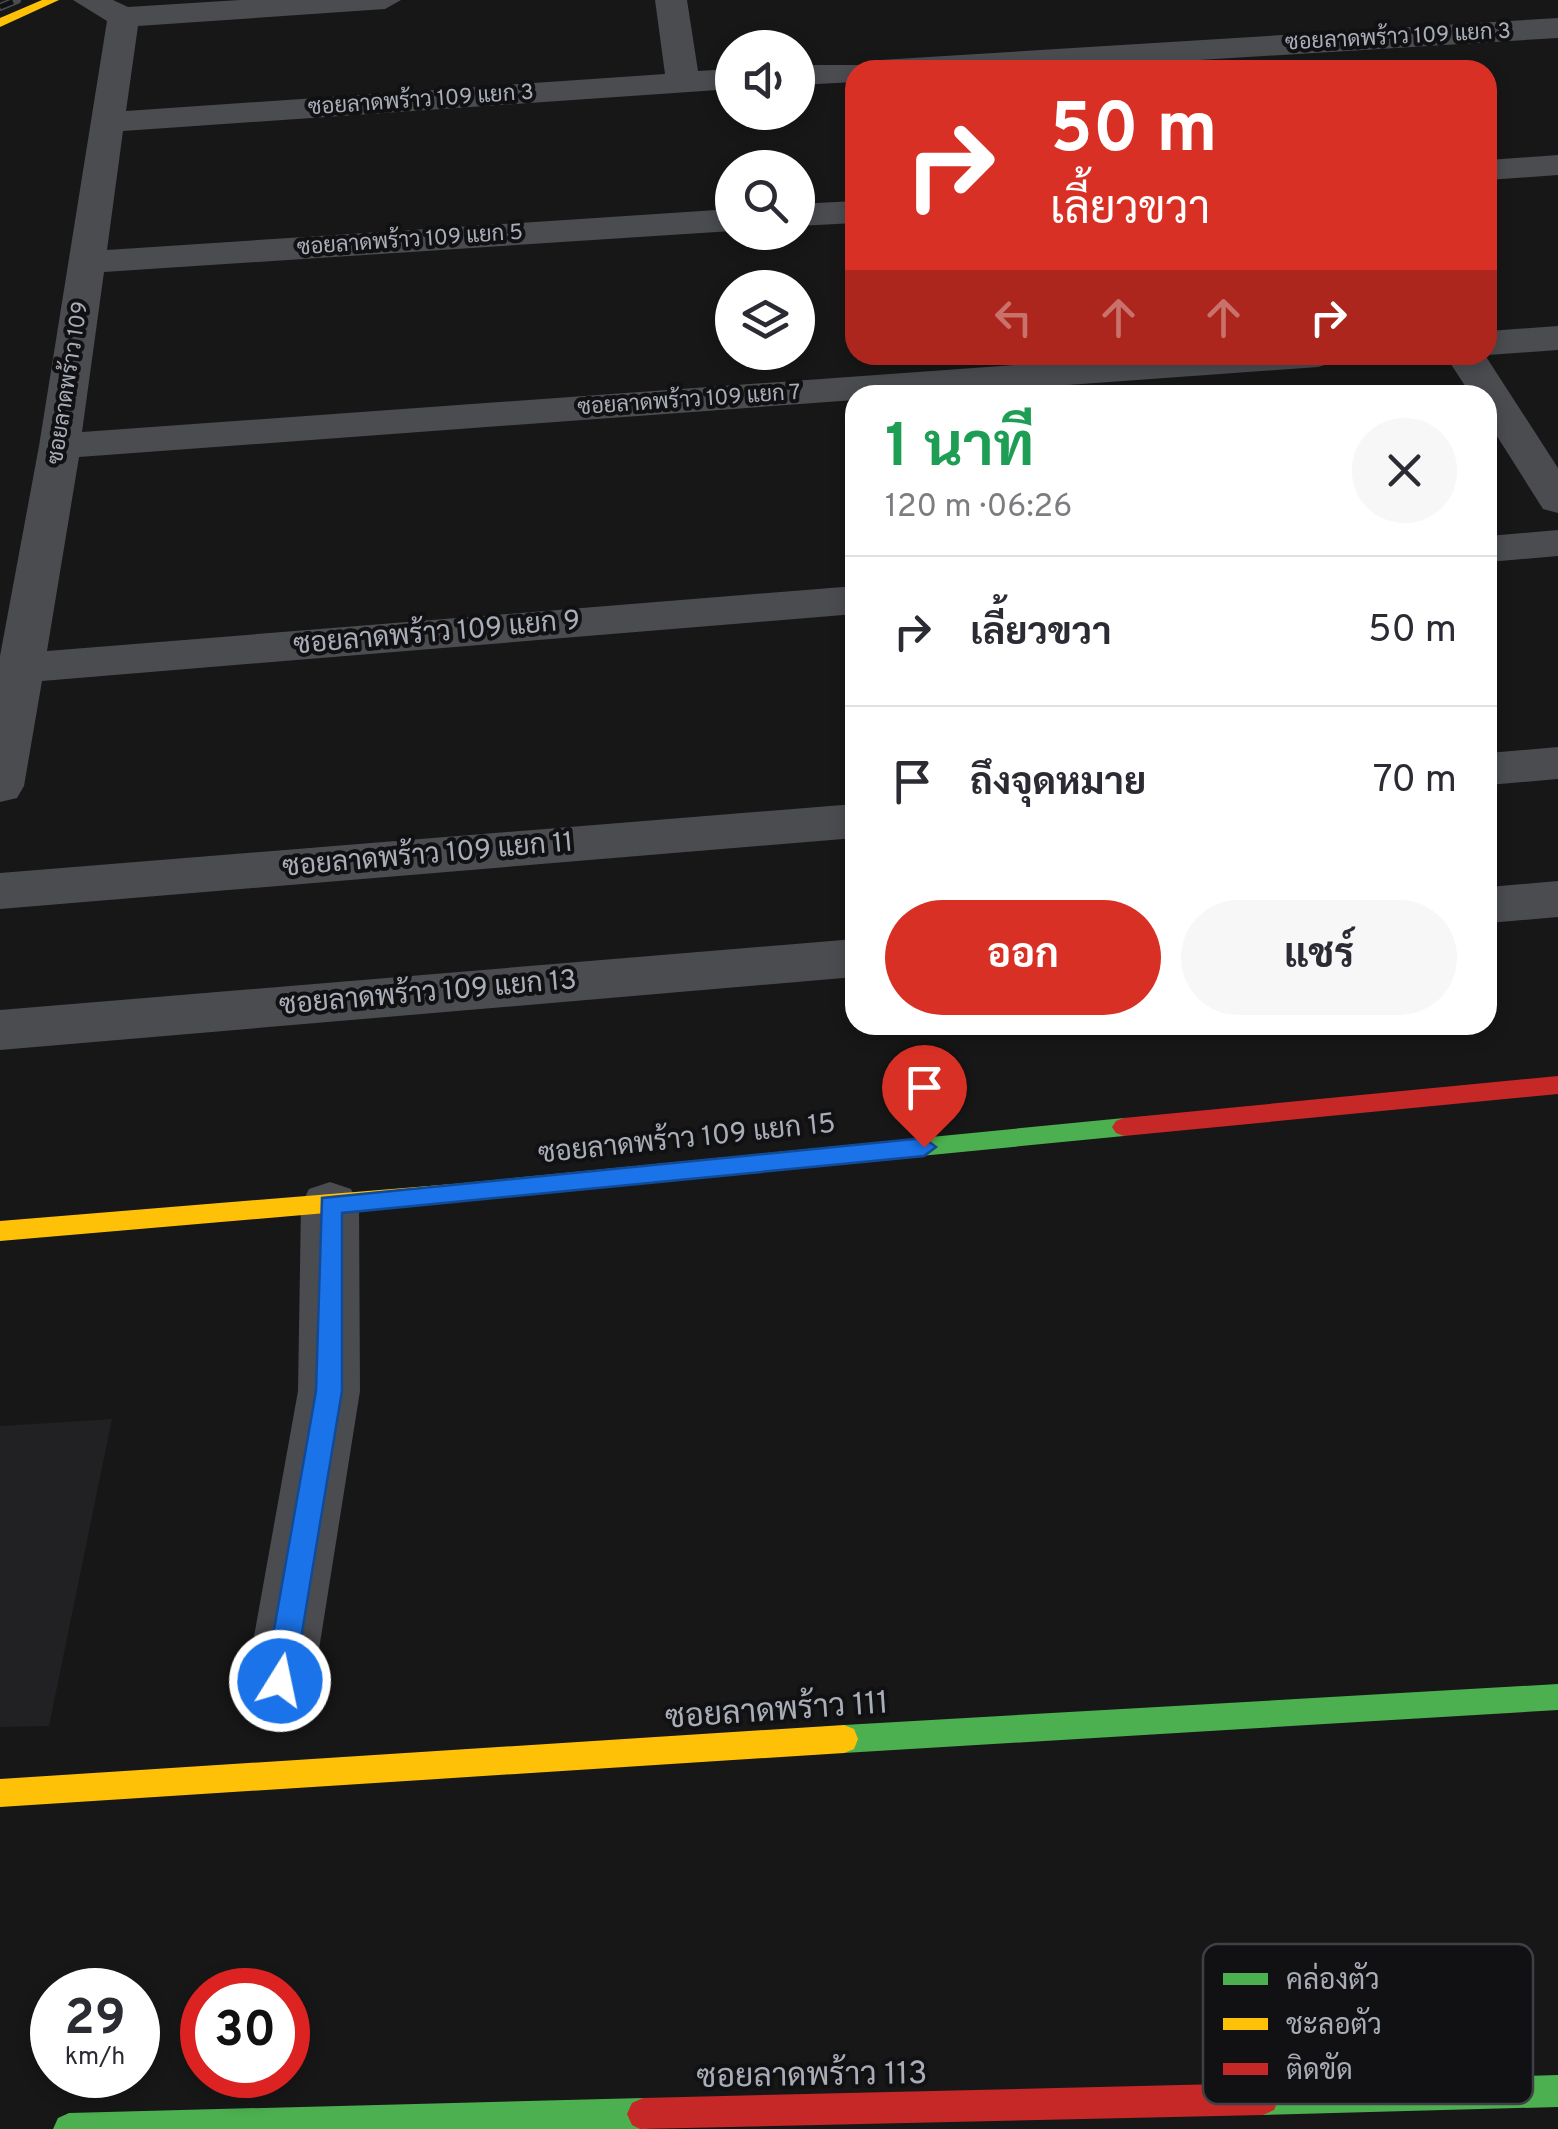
<!DOCTYPE html>
<html lang="th">
<meta charset="utf-8">
<style>
:root{--surface:#fff;--page:#f7f7f7;--text:#2b2b33;--muted:#7c7c81;--line:#e1e1e2;--accent:#d93025}
body{margin:0;font-family:Overpass,Sarabun,sans-serif;background:var(--page);color:var(--text);height:100vh;display:flex;flex-direction:column;font-size:38px;white-space:nowrap}
*{box-sizing:border-box;margin:0}
p{font-size:32px;color:var(--muted)}
.icon{flex:none;width:55px;height:55px;fill:none;stroke:currentColor;stroke-width:2;stroke-linecap:round;stroke-linejoin:round}
.map{position:relative;flex:1;overflow:hidden}
.panel{position:absolute;left:845px;top:385px;width:652px;height:650px;display:flex;flex-direction:column;background:var(--surface);border-radius:30px;box-shadow:0 5px 15px #0003}
.panel>*{flex:none}
.guide{position:absolute;left:845px;top:60px;width:652px;height:305px;border-radius:30px;box-shadow:0 5px 15px #0003;background:#d93025;color:#fff;overflow:hidden}
.tools{position:absolute;left:715px;top:30px;display:grid;gap:20px}
.tools a{display:grid;place-items:center;width:100px;height:100px;border-radius:50%;background:var(--surface);box-shadow:0 5px 15px #0003;font-size:50px}
.speed{position:absolute;left:30px;top:1968px;display:flex;gap:20px;font-size:50px;font-weight:700;text-align:center}
.speed>*{display:grid;place-content:center;width:130px;height:130px;border-radius:50%;background:var(--surface);box-shadow:0 5px 15px #0003;line-height:1}
.speed small{font-size:25px;font-weight:400}
.speed .limit{border:15px solid #d22;background:#fff;color:#111}
.pin{position:absolute;display:grid;place-items:center;width:85px;height:85px;color:#fff;margin:-102px -42px;border-radius:50% 50% 50% 0;rotate:-45deg;box-shadow:0 0 10px #0007}
.pin .icon{rotate:45deg}
.me{position:absolute;width:110px;margin:-55px;rotate:10deg;stroke-linejoin:round;filter:drop-shadow(0 0 8px #0008)}
.turn{display:flex;align-items:center;gap:35px;height:210px;padding:0 40px;font-size:45px}
.turn .icon{width:130px;height:130px;stroke-width:2.5}
.turn b{display:block;font-size:70px;line-height:85px}
.lanes{display:flex;align-items:center;height:95px;padding:0 40px;background:#0003;justify-content:center;gap:50px;direction:ltr}
.lanes .off{opacity:.35}
.round{display:grid;place-items:center;flex:none;width:105px;height:105px;border-radius:52px;background:var(--page)}
.headline{display:flex;align-items:center;justify-content:space-between;height:170px;padding:0 40px}
h1{font-size:60px;font-weight:700;line-height:75px;color:#1e9e55}
.button{display:flex;gap:20px;margin-top:auto;padding:20px 40px}
.button a{flex:1;height:115px;border-radius:60px;background:var(--accent);color:#fff;font-size:40px;font-weight:700;line-height:115px;text-align:center}
.button a+a{background:var(--page);color:var(--text)}
ul{padding:0;list-style:none}
li{display:flex;align-items:center;gap:30px;height:150px;padding:0 40px;border-top:2px solid var(--line)}
li div{flex:1}
li b{display:block;font-size:38px}
li em{font-style:normal}
.map>svg:first-child{display:block}
.built{fill:#212123}
.lines{fill:none;stroke-linecap:round;stroke-linejoin:round}
.street{fill:#4b4c50;fill-rule:evenodd}
.fast{fill:#4caf50;fill-rule:evenodd}
.slow{fill:#ffc107;fill-rule:evenodd}
.jam{fill:#c62828;fill-rule:evenodd}
.rail-casing{stroke:#4b4c4f;stroke-width:8}
.rail{stroke:#111113;stroke-width:5;stroke-dasharray:14;stroke-linecap:butt}
.route{fill:#1a73e8;stroke:#114b97;stroke-width:2.5}
.labels{text-anchor:middle;dominant-baseline:central;stroke-width:8;stroke-linejoin:round;paint-order:stroke}
.far-street-label{font-size:22px;fill:#a8adb8;stroke:#111113}
.street-label{font-size:28px;fill:#a8adb8;stroke:#111113}
.near-street-label{font-size:32px;fill:#a8adb8;stroke:#111113}
.key{fill:#111113;stroke:#3e4045;stroke-width:2.5}
.key-label{font-size:28px;fill:#a8adb8}
</style>
<div class="map">
<svg width="1558" height="2129" viewBox="0 0 1558 2129">
<rect width="100%" height="100%" fill="#171717"/>
<path class="built" d="M112 1419 49 1726 0 1727V1426Z"/>
<g class="lines">
<g class="street">
<path d="M73 0H113L128 7 240 0H401L385 9 138 26 126 111 665 74 655 0H687L698 71 732 69V89L123 131 107 250 732 209V231L104 272 82 432 1155 355H1338L1332 363 1318 367 930 395H855V400L79 457 47 651 855 586V614L42 681 24 786 17 798 0 802V656L39 446 107 21Z"/>
<path d="M1558 18V38L1038 70H855V82L798 85V65H867L880 60Z"/>
<path d="M1558 155V175L1488 180V160Z"/>
<path d="M855 201V223L798 226V204Z"/>
<path d="M1558 326V350L1488 355V331Z"/>
<path d="M1445 355H1485L1558 468V513L1543 509 1488 422V395H1471Z"/>
<path d="M1558 530V556L1488 562V536Z"/>
<path d="M1558 747V779L1488 785V753Z"/>
<path d="M855 804V838L0 909V873Z"/>
<path d="M1558 881V917L1488 923V887Z"/>
<path d="M855 939V977L0 1050V1010Z"/>
<path d="M330 1182 351 1189 359 1205 360 1391 314 1681 304 1704 280 1713 256 1704 246 1681 298 1391 301 1205 309 1189Z"/>
</g>
<g class="fast">
<path d="M1124 1118 1132 1121 1136 1127 1132 1133 1124 1136 453 1202 445 1200 441 1193 445 1186 453 1184Z"/>
<path d="M1558 1684V1710L844 1753 834 1749 830 1739 834 1729 844 1725Z"/>
<path d="M1558 2075V2107L1263 2115 1252 2110 1247 2099 1252 2088 1263 2083Z"/>
<path d="M643 2098 654 2103 659 2114 654 2125 646 2129H53L58 2118 69 2113Z"/>
</g>
<g class="slow">
<path d="M42 0H59L0 27V18Z"/>
<path d="M453 1184 461 1186 465 1193 461 1200 453 1202 0 1241V1221Z"/>
<path d="M844 1725 854 1729 858 1739 854 1749 844 1753 0 1807V1779Z"/>
</g>
<g class="jam">
<path d="M1558 1076V1094L1124 1136 1116 1133 1112 1127 1116 1121 1124 1118Z"/>
<path d="M1263 2083 1274 2088 1279 2099 1274 2110 1263 2115 640 2129 632 2125 627 2114 632 2103 643 2098Z"/>
</g>
<defs>
<path id="rail" d="M0 7 17 0"/>
</defs>
<use href="#rail" class="rail-casing"/>
<use href="#rail" class="rail"/>
</g>
<path class="route" d="M924 1138 936 1147 924 1156 342 1213V1391L294 1681 290 1690 280 1694 269 1690 265 1681 316 1391 322 1198Z"/>
<g class="labels">
<g class="far-street-label">
<text transform="translate(1398 38) rotate(-3)">ซอยลาดพร้าว 109 แยก 3</text>
<text transform="translate(421 101) rotate(-4)">ซอยลาดพร้าว 109 แยก 3</text>
<text transform="translate(410 241) rotate(-4)">ซอยลาดพร้าว 109 แยก 5</text>
<text transform="translate(69 383) rotate(-81)">ซอยลาดพร้าว 109</text>
<text transform="translate(689 401) rotate(-4)">ซอยลาดพร้าว 109 แยก 7</text>
</g>
<g class="street-label">
<text transform="translate(437 634) rotate(-5)">ซอยลาดพร้าว 109 แยก 9</text>
<text transform="translate(428 856) rotate(-5)">ซอยลาดพร้าว 109 แยก 11</text>
<text transform="translate(428 994) rotate(-5)">ซอยลาดพร้าว 109 แยก 13</text>
<text transform="translate(687 1140) rotate(-6)">ซอยลาดพร้าว 109 แยก 15</text>
</g>
<g class="near-street-label">
<text transform="translate(777 1712) rotate(-4)">ซอยลาดพร้าว 111</text>
<text transform="translate(812 2077) rotate(-1)">ซอยลาดพร้าว 113</text>
</g>
</g>
<rect x="1203" y="1944" width="330" height="160" rx="15" class="key"/>
<rect x="1223" y="1973" width="45" height="12" fill="#4caf50"/>
<rect x="1223" y="2018" width="45" height="12" fill="#ffc107"/>
<rect x="1223" y="2063" width="45" height="12" fill="#c62828"/>
<g class="key-label">
<text x="1286" y="1989">คล่องตัว</text>
<text x="1286" y="2034">ชะลอตัว</text>
<text x="1286" y="2079">ติดขัด</text>
</g>
</svg>
<div class="tools">
<a><svg class="icon" aria-label="sound" viewBox="0 0 24 24"><path d="M4 9h4l5-4v14l-5-4H4zM17 9q2 3 0 6"/></svg></a>
<a><svg class="icon" aria-label="search" viewBox="0 0 24 24"><circle cx="10" cy="10" r="6"/><path d="M15 15l6 6"/></svg></a>
<a><svg class="icon" aria-label="layers" viewBox="0 0 24 24"><path d="M12 4l9 5-9 5-9-5zM3 14l9 5 9-5"/></svg></a>
</div>
<div class="speed"><div>29<small>km/h</small></div><div class="limit">30</div></div>
<div class="pin" style="left:924px;top:1147px;background:#d93025"><svg class="icon" aria-label="arrive" viewBox="0 0 24 24"><path d="M6 21V4h12l-3 4 3 4H6"/></svg></div>
<svg class="me" style="left:280px;top:1681px" viewBox="-20 -20 40 40"><circle r="17" fill="#1a73e8" stroke="#fff" stroke-width="3"/><path d="M0-11L8 9 0 5-8 9z" fill="#fff"/></svg>
<div class="guide">
<div class="turn"><svg class="icon" aria-label="right" viewBox="0 0 24 24"><path d="M7 20v-9h11M14 6l5 5-5 5"/></svg><div><b>50 m</b>เลี้ยวขวา</div></div>
<div class="lanes"><svg class="icon off" aria-label="left" viewBox="0 0 24 24"><path d="M17 20v-9H6M10 6l-5 5 5 5"/></svg><svg class="icon off" aria-label="ahead" viewBox="0 0 24 24"><path d="M12 20V5M6 11l6-6 6 6"/></svg><svg class="icon off" aria-label="ahead" viewBox="0 0 24 24"><path d="M12 20V5M6 11l6-6 6 6"/></svg><svg class="icon" aria-label="right" viewBox="0 0 24 24"><path d="M7 20v-9h11M14 6l5 5-5 5"/></svg></div>
</div>
<section class="panel">
<div class="headline"><div><h1>1 นาที</h1><p>120 m · 06:26</p></div><a class="round"><svg class="icon" aria-label="close" viewBox="0 0 24 24"><path d="M6 6l12 12M18 6L6 18"/></svg></a></div>
<ul>
<li><svg class="icon" aria-label="right" viewBox="0 0 24 24"><path d="M7 20v-9h11M14 6l5 5-5 5"/></svg><div><b>เลี้ยวขวา</b></div><em>50 m</em></li>
<li><svg class="icon" aria-label="arrive" viewBox="0 0 24 24"><path d="M6 21V4h12l-3 4 3 4H6"/></svg><div><b>ถึงจุดหมาย</b></div><em>70 m</em></li>
</ul>
<div class="button"><a>ออก</a><a>แชร์</a></div>
</section>
</div>
